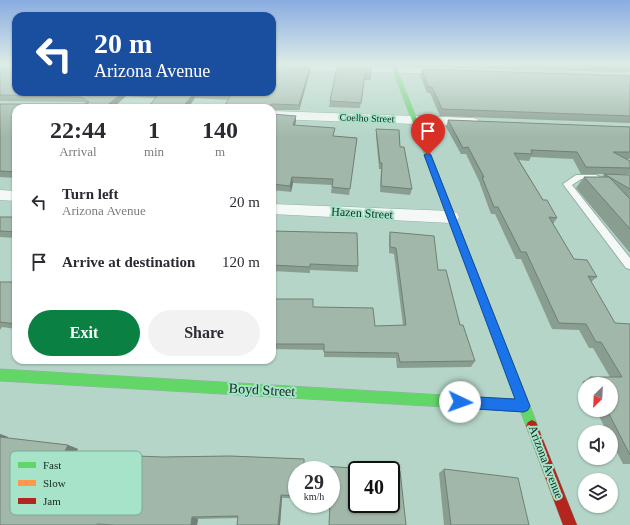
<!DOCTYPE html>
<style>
:root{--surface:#fff;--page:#f2f2f3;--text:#2b2b33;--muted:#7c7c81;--accent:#0b8043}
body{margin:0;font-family:Georgia,serif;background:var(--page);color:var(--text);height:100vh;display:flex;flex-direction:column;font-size:15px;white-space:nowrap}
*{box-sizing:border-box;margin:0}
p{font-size:13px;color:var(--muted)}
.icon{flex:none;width:22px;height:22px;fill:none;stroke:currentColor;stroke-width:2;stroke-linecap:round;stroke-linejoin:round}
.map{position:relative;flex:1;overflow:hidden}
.sheet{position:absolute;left:12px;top:104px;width:264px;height:260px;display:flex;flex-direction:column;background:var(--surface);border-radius:12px;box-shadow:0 1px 3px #0004}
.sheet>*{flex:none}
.banner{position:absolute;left:12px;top:12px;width:264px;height:84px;border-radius:12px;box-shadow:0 1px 3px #0004;background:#1a4fa0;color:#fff;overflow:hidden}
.needle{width:26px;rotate:204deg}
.tools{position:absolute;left:578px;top:377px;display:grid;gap:8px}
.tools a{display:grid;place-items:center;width:40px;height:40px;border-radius:50%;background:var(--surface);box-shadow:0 1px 3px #0004;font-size:20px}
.speed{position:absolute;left:288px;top:461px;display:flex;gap:8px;font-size:20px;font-weight:700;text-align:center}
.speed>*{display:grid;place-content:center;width:52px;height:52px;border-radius:50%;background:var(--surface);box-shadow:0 1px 3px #0004;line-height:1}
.speed small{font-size:10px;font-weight:400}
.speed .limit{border:2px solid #111;border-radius:6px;background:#fff;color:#111}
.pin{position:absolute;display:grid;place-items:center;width:34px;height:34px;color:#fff;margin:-41px -17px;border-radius:50% 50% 50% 0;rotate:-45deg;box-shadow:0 0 4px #0007}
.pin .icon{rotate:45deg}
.me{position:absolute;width:44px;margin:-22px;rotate:93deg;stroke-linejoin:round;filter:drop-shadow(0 0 3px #0008)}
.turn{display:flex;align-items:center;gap:14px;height:84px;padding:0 16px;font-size:18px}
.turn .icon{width:52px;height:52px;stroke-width:2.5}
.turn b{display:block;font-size:28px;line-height:34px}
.eta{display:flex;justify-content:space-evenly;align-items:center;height:68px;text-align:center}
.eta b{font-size:24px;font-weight:800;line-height:28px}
.cta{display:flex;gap:8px;margin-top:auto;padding:8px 16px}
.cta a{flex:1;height:46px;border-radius:24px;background:var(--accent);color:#fff;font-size:16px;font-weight:800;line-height:46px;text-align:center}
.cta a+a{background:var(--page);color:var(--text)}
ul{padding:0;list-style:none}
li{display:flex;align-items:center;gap:12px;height:60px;padding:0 16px}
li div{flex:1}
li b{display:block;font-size:15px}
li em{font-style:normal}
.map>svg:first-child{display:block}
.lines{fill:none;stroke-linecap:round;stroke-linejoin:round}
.lane-casing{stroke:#95afa4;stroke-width:2}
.street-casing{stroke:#95afa4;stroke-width:1}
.fast-casing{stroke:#95afa4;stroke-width:1}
.slow-casing{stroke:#95afa4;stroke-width:1}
.jam-casing{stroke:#95afa4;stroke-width:1}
.lane{fill:#f4f9f7;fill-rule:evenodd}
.street{fill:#f4f9f7;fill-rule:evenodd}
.fast{fill:#63d668;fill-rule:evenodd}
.slow{fill:#ff974d;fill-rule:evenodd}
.jam{fill:#b3261e;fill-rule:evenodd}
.wall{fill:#8a9d91}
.shaded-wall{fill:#708076}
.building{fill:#a0b7a9;stroke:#708076}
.route{fill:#1a73e8;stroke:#114b97}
.labels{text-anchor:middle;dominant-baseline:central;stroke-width:4;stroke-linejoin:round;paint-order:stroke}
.far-street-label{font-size:10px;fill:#122a20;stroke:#a7e3c9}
.street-label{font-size:12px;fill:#122a20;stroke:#a7e3c9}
.near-street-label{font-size:14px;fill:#122a20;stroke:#a7e3c9}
.key{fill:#a7e3c9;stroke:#7aac96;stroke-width:1}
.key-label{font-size:11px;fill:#122a20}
</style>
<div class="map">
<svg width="630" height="525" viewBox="0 0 630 525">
<rect width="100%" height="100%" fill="#b4d5c7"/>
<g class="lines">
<defs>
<path id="lane" d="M576 175H596L600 177 596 179H581L572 185 630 258V269L626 268 563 184Z"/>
<g id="street">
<path d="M272 64 447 68 452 71 447 74 272 69Z"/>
<path d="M272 111 473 118 477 119 479 122 477 125 473 126 272 119Z"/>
<path d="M0 190 16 191V201L0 200Z"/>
<path d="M272 204 451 211 457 213 459 217 457 221 451 223 272 214Z"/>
</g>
<g id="fast">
<path d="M391 64H395L538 426 536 430 532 432 528 430 526 426Z"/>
<path d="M0 369 461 396 465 398 467 402 465 406 461 408 0 381Z"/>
</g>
<path id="slow" d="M461 396 524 400 528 402 530 406 528 410 524 412 461 408 457 406 455 402 457 398Z"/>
<path id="jam" d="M532 420 536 422 577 525H563L526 426 528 422Z"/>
</defs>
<use href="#lane" class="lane-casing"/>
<use href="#street" class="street-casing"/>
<use href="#fast" class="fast-casing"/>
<use href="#slow" class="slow-casing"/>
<use href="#jam" class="jam-casing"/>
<use href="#lane" class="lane"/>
<use href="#street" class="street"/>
<use href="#fast" class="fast"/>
<use href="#slow" class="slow"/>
<use href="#jam" class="jam"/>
</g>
<g class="wall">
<path d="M0 64 16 92H272L310 67V72L299 110H272V108H223L228 100 195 98H155L126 96 113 108H16V178L0 177V104H86L84 102 0 101Z"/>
<path d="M339 64H370L369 65Z"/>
<path d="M416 64H630V72L417 67Z"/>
<path d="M337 67 371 74V80H364L360 108 329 107 330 101Z"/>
<path d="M422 69 630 76V123L440 116 430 93H427L420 75Z"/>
<path d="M272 114 296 121 295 126 334 136 357 138 349 195 331 193 332 185 293 183 291 192 272 190Z"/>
<path d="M448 120 630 127V159H627L630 161V174H581L573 159 531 157 529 161 519 160 543 200 557 218 553 224 574 259 597 277 591 282 615 323 630 324V464H623L611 441V432H607L596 410H611V384H585V388L582 382 590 377H610L593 348H589L579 330 552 329 521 259H516L495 214H491L480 184V183L466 154H461L446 127Z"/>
<path d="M376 129 400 147 412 189 410 195 380 192 381 169H379L376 135Z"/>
<path d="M604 174 630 175V253L576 188 584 177H602Z"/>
<path d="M0 217H16V238L0 237Z"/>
<path d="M272 231 358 266V272L310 270V273L272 271Z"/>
<path d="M390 232 438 270 475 361 471 367 397 368 396 358 324 357V350L272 349V299L313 307 375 326 403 325 394 254 389 253V238Z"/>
<path d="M0 282H16V329L2 327 0 330Z"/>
<path d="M0 434 8 437 7 438 68 445 78 449 76 453 162 457 230 456 304 459V465L388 470H357V504H391V470L400 471 406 525H329V504H331V470H297V498H282L280 525H237L238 518 198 519 197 525H0Z"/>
<path d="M444 469 529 525H444L439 473Z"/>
</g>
<g class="shaded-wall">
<path d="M310 67V72L299 110V105Z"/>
<path d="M123 92H125L126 96 113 108H104Z"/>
<path d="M194 93 195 98 188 108H182Z"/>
<path d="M296 116V121L293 131V125Z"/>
<path d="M292 177 293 183 291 192 290 186Z"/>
<path d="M0 434 8 437 5 441 0 439Z"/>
<path d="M68 445 78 449 74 457 64 453Z"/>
<path d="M281 495 282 498 280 525H278Z"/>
<path d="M192 517 198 519 197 525H191Z"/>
</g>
<g class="building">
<path d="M0 64H16V92H123L104 108H16V172L0 171V104H87L89 102 81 97 0 95Z"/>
<path d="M515 64H630V67Z"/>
<path d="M272 65 310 67 299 105 272 104 270 105V108H223L231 95 194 93 182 108H147L160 93 146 92H272Z"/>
<path d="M337 67 371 68V74H365L361 103 330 101Z"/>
<path d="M422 69 630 76V116L442 109 432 87H428Z"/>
<path d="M272 114 296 116 293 125 335 128 333 136 357 138 350 189 332 187 333 179 292 177 290 186 272 184Z"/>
<path d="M448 120 630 127V152H613L630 161V168L586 167 577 152 531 150 532 154 514 153 543 200H547L557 218 549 217 574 259 587 260 597 277 588 276 615 323 630 324V455L607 410H611V384H594L590 377H622L601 342H596L586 324 559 323 526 252H521L498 207H494L482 177H484L468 147 463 148Z"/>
<path d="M376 129 399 130 400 147H404L412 189 381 186 382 163H380Z"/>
<path d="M604 174 630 175V189Z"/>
<path d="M584 177H609L630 199V229Z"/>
<path d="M0 217H16V232L0 231Z"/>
<path d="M272 231 357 233 358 266 310 264V267L272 265Z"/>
<path d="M390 232 434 236 438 270H446L460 325H463L475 361 400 362 398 353 324 352V344H272V299H313V307L373 308 375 326 406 325 396 248 390 247Z"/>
<path d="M0 282H16V324L0 322Z"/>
<path d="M0 437 68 445 64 453 162 457 230 456 304 459V465L388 470H357V504H391V470L400 471 406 525H329L330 504H331V470H297V496L281 495 278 525H237L238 516 192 517 191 525H114L97 524V525H0Z"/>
<path d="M444 469 518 478 529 525H451Z"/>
</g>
<linearGradient id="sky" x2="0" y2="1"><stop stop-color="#89ace1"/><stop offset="0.47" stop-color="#ddece6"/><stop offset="1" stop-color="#ddece6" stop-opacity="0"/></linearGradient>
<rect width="630" height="137" fill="url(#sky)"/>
<path class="route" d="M428 153 431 155 530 406 528 410 524 412 460 408 456 406 454 402 456 398 460 396 515 399 424 155Z"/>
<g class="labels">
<g class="far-street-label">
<text transform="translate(367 118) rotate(2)">Coelho Street</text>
</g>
<g class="street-label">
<text transform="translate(362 213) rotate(3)">Hazen Street</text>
<text transform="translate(546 462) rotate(69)">Arizona Avenue</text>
</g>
<g class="near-street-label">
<text transform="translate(262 390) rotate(3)">Boyd Street</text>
</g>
</g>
<rect x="10" y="451" width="132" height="64" rx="6" class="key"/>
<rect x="18" y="462" width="18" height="6" fill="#63d668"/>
<rect x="18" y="480" width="18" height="6" fill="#ff974d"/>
<rect x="18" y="498" width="18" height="6" fill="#b3261e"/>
<g class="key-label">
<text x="43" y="469">Fast</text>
<text x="43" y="487">Slow</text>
<text x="43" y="505">Jam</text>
</g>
</svg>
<div class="tools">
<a><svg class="needle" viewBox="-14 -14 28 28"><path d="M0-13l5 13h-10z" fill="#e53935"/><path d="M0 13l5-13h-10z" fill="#7c7c81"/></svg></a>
<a><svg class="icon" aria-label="sound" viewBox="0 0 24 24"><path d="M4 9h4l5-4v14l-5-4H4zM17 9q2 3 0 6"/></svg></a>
<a><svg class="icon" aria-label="layers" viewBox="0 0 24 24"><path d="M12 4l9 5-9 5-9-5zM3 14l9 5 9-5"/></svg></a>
</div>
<div class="speed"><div>29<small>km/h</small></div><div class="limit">40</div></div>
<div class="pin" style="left:428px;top:155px;background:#d93025"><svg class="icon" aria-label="arrive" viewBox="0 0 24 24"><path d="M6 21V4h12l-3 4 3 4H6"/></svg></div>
<svg class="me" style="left:460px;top:402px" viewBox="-20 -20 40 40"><circle r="19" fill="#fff"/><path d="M0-13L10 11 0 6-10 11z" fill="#1a73e8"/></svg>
<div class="banner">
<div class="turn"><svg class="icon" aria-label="left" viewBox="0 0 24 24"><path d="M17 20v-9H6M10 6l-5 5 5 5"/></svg><div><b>20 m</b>Arizona Avenue</div></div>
</div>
<section class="sheet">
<div class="eta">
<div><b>22:44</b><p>Arrival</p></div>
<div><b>1</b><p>min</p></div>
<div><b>140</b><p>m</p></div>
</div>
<ul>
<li><svg class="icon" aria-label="left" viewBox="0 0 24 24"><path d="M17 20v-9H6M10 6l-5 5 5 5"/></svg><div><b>Turn left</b><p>Arizona Avenue</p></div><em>20 m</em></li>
<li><svg class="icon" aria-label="arrive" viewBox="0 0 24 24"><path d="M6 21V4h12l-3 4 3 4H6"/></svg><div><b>Arrive at destination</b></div><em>120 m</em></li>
</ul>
<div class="cta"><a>Exit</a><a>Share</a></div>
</section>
</div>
